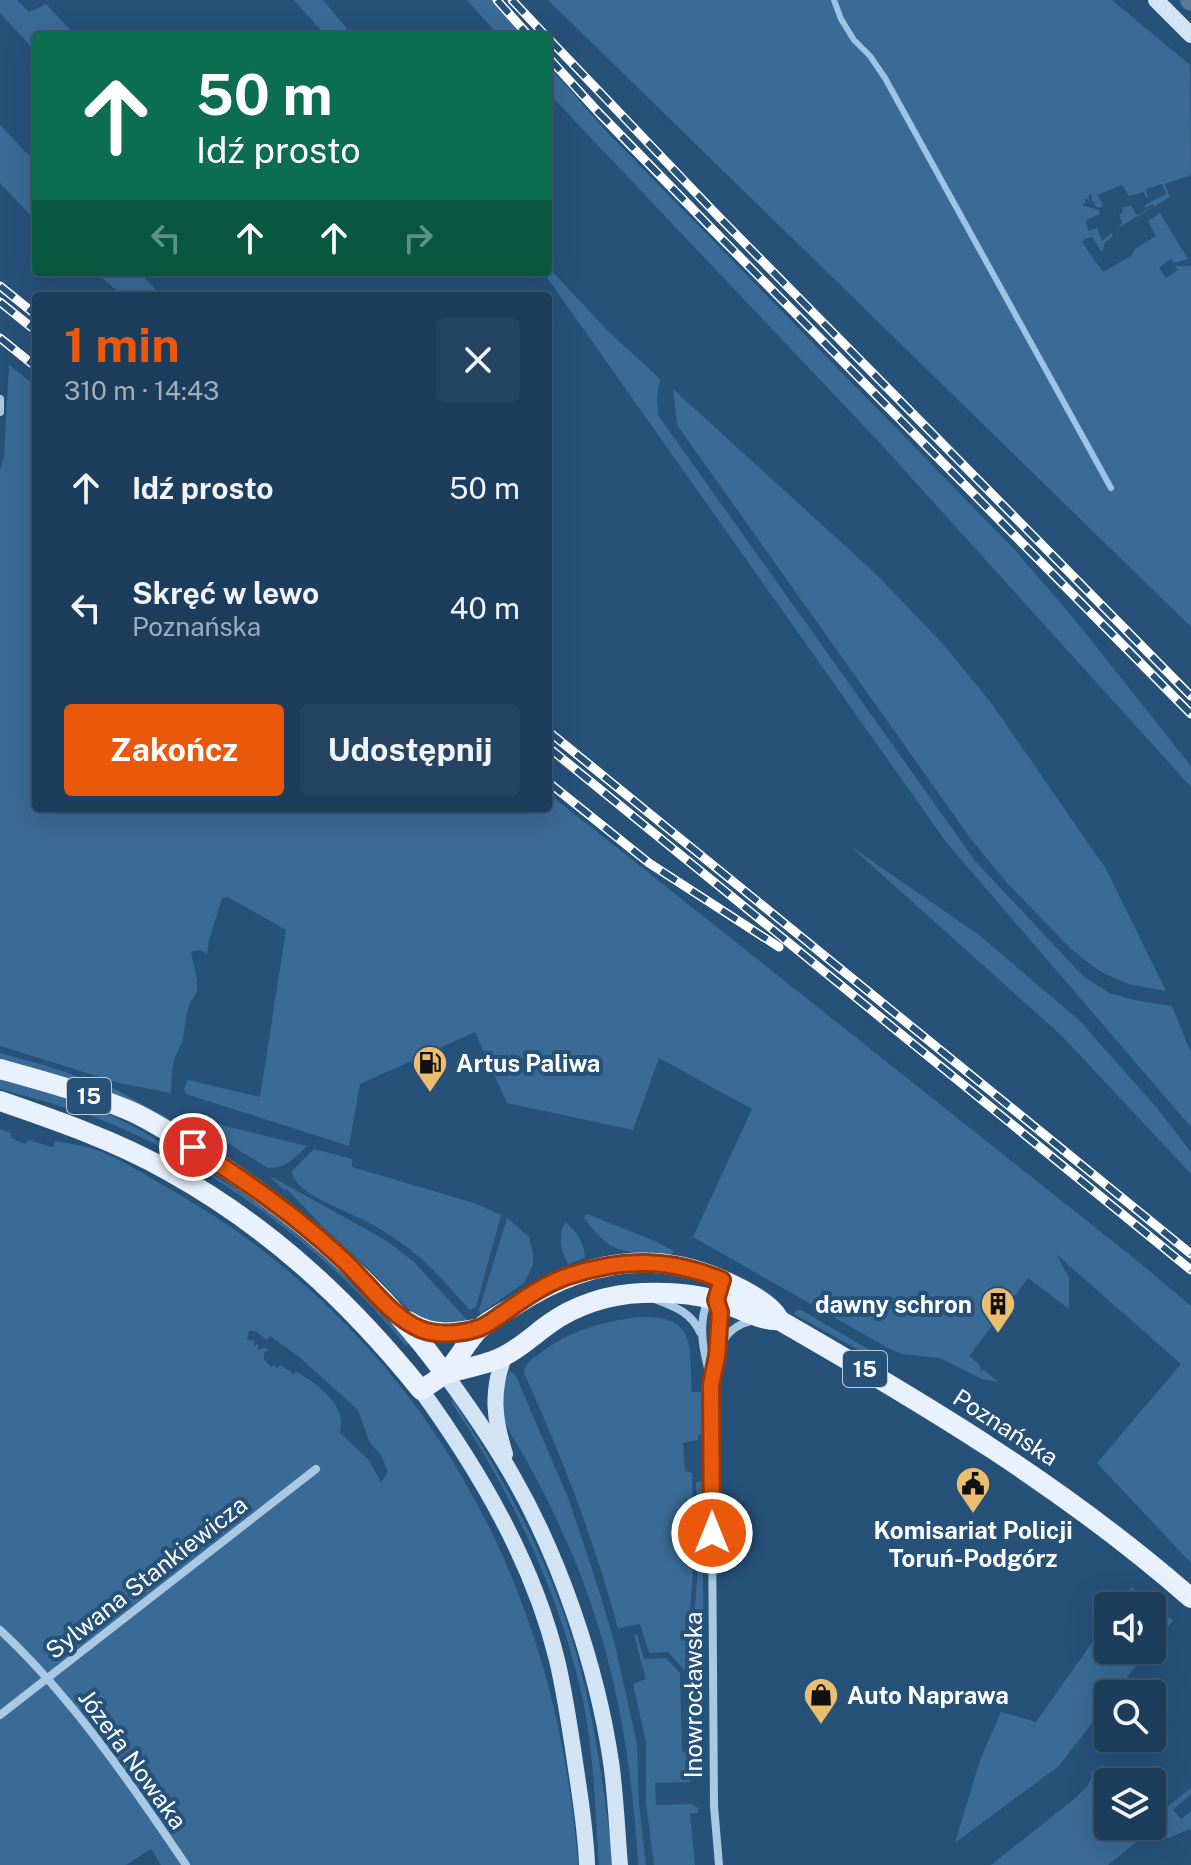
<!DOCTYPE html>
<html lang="pl">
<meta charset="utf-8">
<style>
:root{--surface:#1c3d5b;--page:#254461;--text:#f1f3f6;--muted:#a0aebb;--line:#3a5671;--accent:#ea580c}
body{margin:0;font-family:"Public Sans",sans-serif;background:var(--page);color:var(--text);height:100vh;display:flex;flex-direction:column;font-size:30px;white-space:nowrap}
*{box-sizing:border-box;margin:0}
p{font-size:26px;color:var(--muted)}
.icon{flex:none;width:44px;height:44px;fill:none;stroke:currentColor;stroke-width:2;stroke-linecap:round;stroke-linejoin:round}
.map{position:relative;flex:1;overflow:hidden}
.drawer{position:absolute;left:32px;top:292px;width:520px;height:520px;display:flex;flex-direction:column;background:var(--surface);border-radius:8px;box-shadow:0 8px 32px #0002,0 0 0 2px var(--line)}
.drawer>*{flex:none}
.guide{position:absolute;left:32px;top:32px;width:520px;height:244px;border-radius:8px;box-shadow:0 8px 32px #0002,0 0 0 2px var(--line);background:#0b6e4f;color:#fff;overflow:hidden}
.tools{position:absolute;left:1094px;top:1592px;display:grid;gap:16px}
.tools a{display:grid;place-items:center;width:72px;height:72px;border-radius:8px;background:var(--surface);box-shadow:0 8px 32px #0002,0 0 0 2px var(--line);font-size:40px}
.pin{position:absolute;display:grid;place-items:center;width:68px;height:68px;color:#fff;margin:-34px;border:4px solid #fff;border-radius:50%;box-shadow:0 2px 8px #0007}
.me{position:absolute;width:88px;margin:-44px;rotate:0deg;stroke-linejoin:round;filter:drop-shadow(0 0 6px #0008)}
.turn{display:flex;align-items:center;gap:28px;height:168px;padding:0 32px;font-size:36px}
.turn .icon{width:104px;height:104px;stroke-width:2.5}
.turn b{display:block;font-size:56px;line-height:68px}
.lanes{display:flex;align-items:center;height:76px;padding:0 32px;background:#0003;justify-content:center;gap:40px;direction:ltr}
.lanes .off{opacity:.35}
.round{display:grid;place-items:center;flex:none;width:84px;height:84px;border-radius:8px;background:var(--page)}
.overview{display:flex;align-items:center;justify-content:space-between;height:136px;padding:0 32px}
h1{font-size:48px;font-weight:700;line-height:60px;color:var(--accent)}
.cta{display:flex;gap:16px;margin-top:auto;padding:16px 32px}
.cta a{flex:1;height:92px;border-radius:8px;background:var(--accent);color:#fff;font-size:32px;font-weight:700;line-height:92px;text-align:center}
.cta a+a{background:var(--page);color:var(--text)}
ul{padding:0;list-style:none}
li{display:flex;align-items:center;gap:24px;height:120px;padding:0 32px}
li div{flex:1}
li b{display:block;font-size:30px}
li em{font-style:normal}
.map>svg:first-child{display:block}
.green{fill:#3a6b96;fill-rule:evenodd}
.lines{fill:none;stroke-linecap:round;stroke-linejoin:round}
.stream{stroke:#9ec4e3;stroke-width:6}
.canal{stroke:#5b7a97;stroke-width:20}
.street{stroke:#a9c8e3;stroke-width:8}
.secondary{stroke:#d2e3f3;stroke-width:16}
.primary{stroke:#e8f1fc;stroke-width:20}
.rail-casing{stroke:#fff;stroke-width:9}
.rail{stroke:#265179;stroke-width:6;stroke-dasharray:18;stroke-linecap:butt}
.route-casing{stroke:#983908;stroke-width:20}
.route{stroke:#ea580c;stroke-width:14}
.labels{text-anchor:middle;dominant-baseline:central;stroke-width:8;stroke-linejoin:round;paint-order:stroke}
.shield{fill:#265179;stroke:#becbd7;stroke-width:2}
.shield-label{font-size:22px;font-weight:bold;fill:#fff}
.poi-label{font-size:24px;font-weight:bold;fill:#fff;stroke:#265179;text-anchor:start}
.street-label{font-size:24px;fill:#fff;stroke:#265179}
</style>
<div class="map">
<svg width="1191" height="1865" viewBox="0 0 1191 1865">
<rect width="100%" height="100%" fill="#265179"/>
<g class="green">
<path d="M0 0H17L29 12 46 4 76 36H36V52L0 13Z"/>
<path d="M294 0H323L353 36H326Z"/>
<path d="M467 0H492L523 36H499Z"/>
<path d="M548 0H1112L1190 65 1191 175 1165 184 1170 197 1116 229 1122 223 1119 215 1123 212 1122 207 1131 206 1137 215 1154 206V204L1145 208V205L1166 194 1162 184 1146 189 1148 198H1146L1144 192 1129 196 1122 185 1097 195 1103 204 1101 208 1096 207 1094 203 1099 202H1092L1091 194H1089V200L1085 198 1086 204 1083 203 1082 205 1099 210 1100 214 1086 220 1088 231 1097 228 1102 241 1111 233 1113 237 1105 242 1102 252 1092 237 1085 239 1082 242 1103 272 1131 256 1135 249 1156 236 1148 221 1160 213 1188 259 1174 263 1171 259 1159 268 1166 278 1178 270 1175 266H1191V627Z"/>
<path d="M548 65 607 132 1015 550 1075 620 1191 766V787L879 442 555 100 548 92Z"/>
<path d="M0 125 36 163V221L0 183Z"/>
<path d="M548 267 608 331 660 379 657 398 658 415 976 862 1083 976 1109 993 1134 1000 1172 1006 1191 1053V1127L946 842 543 272H548Z"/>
<path d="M95 272H139L162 296H123Z"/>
<path d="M9 365 36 386V808H548V793L1140 1263 1191 1306V1563L1097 1463 1181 1364 1056 1254 1069 1278V1309L1028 1278 970 1355V1357L980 1365 981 1372 984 1370 998 1382 982 1379 940 1358 902 1354 888 1348 693 1237 752 1109 659 1058 633 1130 507 1103 475 1032 360 1084 349 1146 186 1094 184 1088 188 1080 260 1097 286 930 228 897 222 898 209 940 207 954 200 950 193 951 191 953 197 980V992L190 1002 186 1016 183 1040 175 1057 172 1072 171 1093 119 1083 0 1046V470L4 457Z"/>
<path d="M673 389 876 574 943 644 992 704 1106 869 1166 991 1128 984 1101 972 1072 950 1007 883 971 839 677 425Z"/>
<path d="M850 846 979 935 1080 1021 1157 1108 1191 1152V1174L1062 1036Z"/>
<path d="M0 1053 44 1065 115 1089 209 1141 190 1138 0 1060Z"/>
<path d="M0 1077 57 1092 103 1111 142 1131 241 1192 272 1214 337 1268 409 1343 406 1346C338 1261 227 1176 128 1131 87 1112 43 1101 0 1089Z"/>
<path d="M193 1118 307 1146C295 1157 286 1169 268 1168L193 1122Z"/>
<path d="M0 1129 11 1133V1138L25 1144 28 1140 53 1147 55 1141C67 1143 79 1145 91 1148 113 1155 136 1169 156 1181 184 1197 211 1213 238 1232 449 1383 559 1609 578 1865H161L151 1849 126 1865H0ZM249 1331H255L267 1340 270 1336 298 1356 358 1410 370 1443 381 1455 388 1472 381 1482 368 1459 340 1433C347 1403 318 1386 296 1371L293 1375 290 1371 280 1365 277 1369 275 1365 271 1367 266 1362 268 1358 265 1361 264 1360V1353L269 1350 264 1348 258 1350V1344L254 1346V1341L247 1339Z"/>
<path d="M314 1149 352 1159V1167L474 1203 501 1215 476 1307 470 1310C453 1292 437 1272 418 1256 399 1240 377 1226 355 1216 337 1207 292 1191 292 1171Z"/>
<path d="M272 1177 387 1241 414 1262 468 1321 443 1326 413 1314 368 1268 325 1229 287 1189 284 1190 271 1178Z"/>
<path d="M587 1214 655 1241 675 1252C666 1257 658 1254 649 1254 612 1251 606 1246 584 1218Z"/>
<path d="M507 1218 529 1237 533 1253V1265L524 1283 480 1314 479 1310Z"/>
<path d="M565 1222C577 1232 584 1242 585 1258L568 1264C560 1250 558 1236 565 1222Z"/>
<path d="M801 1310 887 1360 886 1362 882 1363 794 1314 796 1311Z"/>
<path d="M640 1317C699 1315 689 1349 692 1392H701L702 1433 698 1436V1440L683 1443 685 1471 692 1473 694 1560 685 1671 668 1652 649 1653 640 1624 618 1628C594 1540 562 1456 524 1373 525 1363 531 1360 539 1354 568 1331 604 1321 640 1317Z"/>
<path d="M510 1371 516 1376 569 1500 599 1591 614 1641 637 1744 639 1805 646 1865H638C632 1753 612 1641 565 1538 553 1510 539 1483 524 1456 517 1443 508 1432 504 1418 500 1402 502 1386 510 1371Z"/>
<path d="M453 1400C506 1481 552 1565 578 1659 596 1727 605 1796 613 1865H599C595 1809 594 1751 582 1696 559 1593 513 1496 455 1408L451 1401Z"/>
<path d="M702 1481 704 1675 690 1676 698 1567 696 1482Z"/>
<path d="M1132 1587 1173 1621 1152 1645V1606H1118Z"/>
<path d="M1108 1620V1650H1148L1114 1694H1108V1702L1059 1766 955 1843 980 1760 1001 1712 1036 1722Z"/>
<path d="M634 1635H637L644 1659 666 1658 680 1673 682 1751 687 1752 686 1772H690V1782L655 1783 656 1805 691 1804 698 1808V1813L690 1814 695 1865H654L646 1802V1743L633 1684 646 1679Z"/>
<path d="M1091 1770 1102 1785 1107 1782 1108 1784V1826H1152V1819L1191 1788V1794L1173 1810 1181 1819 1191 1811V1831L1189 1829 1169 1838 1153 1829 1108 1865H991L1073 1800 1087 1787 1091 1779Z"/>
</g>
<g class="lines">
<path class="stream" d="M834 0 841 19 854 40 870 56 885 78 1111 488"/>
<path class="canal" d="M1190 0 1191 1"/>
<g class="street">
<path d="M0 399V412"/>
<path d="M655 1299C675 1307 691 1312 700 1332"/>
<path d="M717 1303 720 1312 716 1366 711 1385 714 1806 719 1865"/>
<path d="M720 1348C726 1332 737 1324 754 1320"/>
<path d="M711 1380C705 1356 698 1333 705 1308L712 1303"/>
<path d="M0 1630C71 1696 132 1785 186 1865"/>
<path d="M0 1715 316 1469"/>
</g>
<g class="secondary">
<path d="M1156 0 1191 35"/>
<path d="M504 1357C491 1392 494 1419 505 1454"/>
<path d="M445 1374C469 1407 492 1440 512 1475 560 1558 597 1667 611 1762 616 1796 617 1831 620 1865"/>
<path d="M421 1390C480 1472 533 1562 557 1660 565 1694 570 1728 575 1762 580 1796 586 1831 587 1865"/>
</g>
<g class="primary">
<path d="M0 1069C43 1081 87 1093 128 1110 154 1121 178 1138 202 1153 295 1212 380 1284 445 1374"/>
<path d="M0 1101C58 1121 116 1141 169 1171 270 1227 349 1301 421 1390 430 1384 439 1379 446 1372 459 1359 467 1341 480 1328 489 1320 501 1314 511 1308 575 1265 646 1247 720 1279 736 1286 773 1303 779 1320"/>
<path d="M408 1321C433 1337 453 1333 481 1328"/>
<path d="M445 1374C463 1368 488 1365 504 1356 520 1348 535 1334 549 1324 575 1305 610 1294 642 1293 666 1292 692 1293 715 1300 733 1305 761 1322 779 1320 925 1404 1063 1486 1191 1598"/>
</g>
<defs>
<g id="rail">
<path d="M497 0 529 36"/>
<path d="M512 0 546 36"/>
<path d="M548 38 718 216 1191 696"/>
<path d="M548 57 599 113 714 231 1191 714"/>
<path d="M0 286 36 315"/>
<path d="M0 302 36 331"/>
<path d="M0 338 36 367"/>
<path d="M548 731 1191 1254"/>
<path d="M548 747 1191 1270"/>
<path d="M548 782 649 863 779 947"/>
</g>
</defs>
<use href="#rail" class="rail-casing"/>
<use href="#rail" class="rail"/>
</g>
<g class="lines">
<defs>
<path id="route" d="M193 1147C244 1180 294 1214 339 1256 364 1278 388 1315 420 1329 437 1336 462 1334 479 1328 488 1325 497 1317 505 1312 525 1298 545 1284 568 1276 622 1258 670 1258 722 1280L716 1300 720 1312 717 1356 711 1385 712 1533"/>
</defs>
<use href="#route" class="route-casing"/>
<use href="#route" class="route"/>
</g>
<defs>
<symbol id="fuel-pin" viewBox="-11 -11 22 30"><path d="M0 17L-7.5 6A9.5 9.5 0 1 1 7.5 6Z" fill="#ebbd6f" stroke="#265179"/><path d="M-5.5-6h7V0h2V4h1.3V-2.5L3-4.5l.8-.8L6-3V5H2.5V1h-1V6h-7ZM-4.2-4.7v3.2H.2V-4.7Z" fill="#111"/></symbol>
<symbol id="building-pin" viewBox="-11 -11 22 30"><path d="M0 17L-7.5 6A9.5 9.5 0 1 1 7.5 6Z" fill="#ebbd6f" stroke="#265179"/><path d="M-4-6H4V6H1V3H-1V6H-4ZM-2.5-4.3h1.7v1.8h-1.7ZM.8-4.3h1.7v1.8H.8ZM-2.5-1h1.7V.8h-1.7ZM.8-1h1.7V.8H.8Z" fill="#111"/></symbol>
<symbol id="civic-pin" viewBox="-11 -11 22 30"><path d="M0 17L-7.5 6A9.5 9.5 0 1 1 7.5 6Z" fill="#ebbd6f" stroke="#265179"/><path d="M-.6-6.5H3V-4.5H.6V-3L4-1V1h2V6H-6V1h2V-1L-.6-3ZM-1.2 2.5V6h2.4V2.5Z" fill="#111"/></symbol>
<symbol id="shop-pin" viewBox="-11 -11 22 30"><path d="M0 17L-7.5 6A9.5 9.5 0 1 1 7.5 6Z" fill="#ebbd6f" stroke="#265179"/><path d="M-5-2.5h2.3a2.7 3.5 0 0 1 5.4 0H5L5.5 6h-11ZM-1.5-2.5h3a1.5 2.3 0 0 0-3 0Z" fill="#111"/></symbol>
</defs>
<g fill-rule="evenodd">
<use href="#fuel-pin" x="410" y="1043" width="40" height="54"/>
<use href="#building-pin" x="978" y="1284" width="40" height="54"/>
<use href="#civic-pin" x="953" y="1464" width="40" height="54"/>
<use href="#shop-pin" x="801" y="1675" width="40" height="54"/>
</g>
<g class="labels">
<g class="shield">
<rect x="67" y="1078" width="44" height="36" rx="6"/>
<rect x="843" y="1351" width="44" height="36" rx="6"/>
</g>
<g class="shield-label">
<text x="89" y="1096">15</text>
<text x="865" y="1369">15</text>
</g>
<g class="poi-label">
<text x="456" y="1063">Artus Paliwa</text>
<text x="972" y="1304" text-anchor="end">dawny schron</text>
<text x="973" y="1530" text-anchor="middle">Komisariat Policji<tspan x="973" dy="28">Toruń-Podgórz</tspan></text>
<text x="847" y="1695">Auto Naprawa</text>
</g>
<g class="street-label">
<text transform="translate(1006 1427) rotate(33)">Poznańska</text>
<text transform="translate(146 1577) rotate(-38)">Sylwana Stankiewicza</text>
<text transform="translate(693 1695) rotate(-90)">Inowrocławska</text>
<text transform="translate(133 1759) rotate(54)">Józefa Nowaka</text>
</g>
</g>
</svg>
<div class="tools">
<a><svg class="icon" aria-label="sound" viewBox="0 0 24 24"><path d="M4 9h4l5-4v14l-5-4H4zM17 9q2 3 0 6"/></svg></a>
<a><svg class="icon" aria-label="search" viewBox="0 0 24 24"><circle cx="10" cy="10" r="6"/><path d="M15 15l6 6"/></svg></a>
<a><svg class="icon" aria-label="layers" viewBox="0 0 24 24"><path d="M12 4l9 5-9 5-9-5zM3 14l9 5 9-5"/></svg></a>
</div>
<div class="pin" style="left:193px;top:1147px;background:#d93025"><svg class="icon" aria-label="arrive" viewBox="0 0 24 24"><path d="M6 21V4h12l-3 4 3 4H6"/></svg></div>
<svg class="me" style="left:712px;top:1533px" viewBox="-20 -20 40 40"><circle r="17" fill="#ea580c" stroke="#fff" stroke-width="3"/><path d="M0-11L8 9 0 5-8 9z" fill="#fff"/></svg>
<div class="guide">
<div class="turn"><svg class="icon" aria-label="ahead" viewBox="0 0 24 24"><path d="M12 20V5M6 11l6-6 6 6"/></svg><div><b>50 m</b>Idź prosto</div></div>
<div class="lanes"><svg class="icon off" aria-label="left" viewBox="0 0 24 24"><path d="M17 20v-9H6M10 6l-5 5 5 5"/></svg><svg class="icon" aria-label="ahead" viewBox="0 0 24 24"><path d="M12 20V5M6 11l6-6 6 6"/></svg><svg class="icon" aria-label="ahead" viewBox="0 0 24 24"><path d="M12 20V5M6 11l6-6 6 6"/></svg><svg class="icon off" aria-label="right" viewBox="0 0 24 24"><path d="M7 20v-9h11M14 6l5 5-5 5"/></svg></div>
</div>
<section class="drawer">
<div class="overview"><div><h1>1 min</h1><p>310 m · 14:43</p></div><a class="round"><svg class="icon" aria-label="close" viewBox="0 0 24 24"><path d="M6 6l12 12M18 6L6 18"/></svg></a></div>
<ul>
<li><svg class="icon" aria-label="ahead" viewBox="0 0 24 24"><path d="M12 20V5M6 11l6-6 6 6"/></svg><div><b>Idź prosto</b></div><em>50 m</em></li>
<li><svg class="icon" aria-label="left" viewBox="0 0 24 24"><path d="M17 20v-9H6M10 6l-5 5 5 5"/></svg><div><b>Skręć w lewo</b><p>Poznańska</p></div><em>40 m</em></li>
</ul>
<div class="cta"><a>Zakończ</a><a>Udostępnij</a></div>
</section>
</div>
